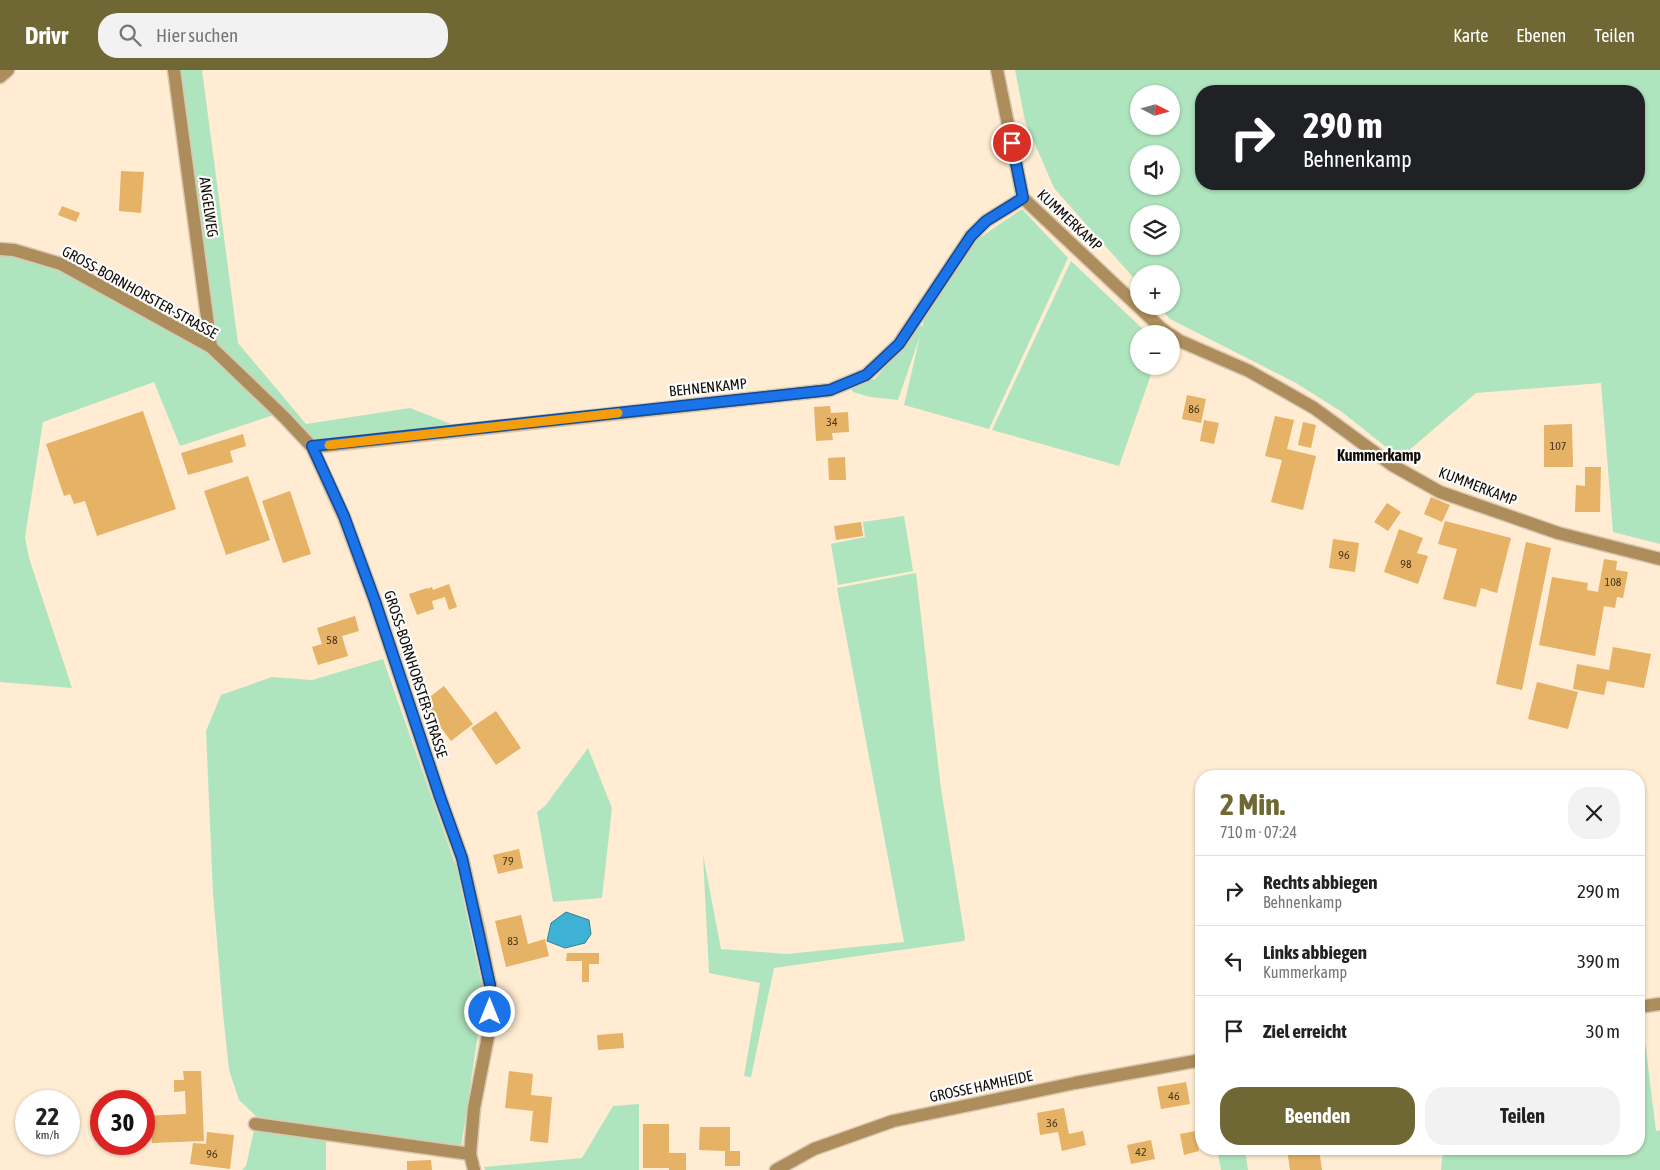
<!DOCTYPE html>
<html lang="de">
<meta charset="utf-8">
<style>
:root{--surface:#fff;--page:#f2f2f2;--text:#222;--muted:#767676;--line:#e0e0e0;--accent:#6f6834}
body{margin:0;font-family:"Asap Condensed",sans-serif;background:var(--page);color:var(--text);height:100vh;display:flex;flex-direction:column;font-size:19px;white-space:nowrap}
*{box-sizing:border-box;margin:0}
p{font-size:16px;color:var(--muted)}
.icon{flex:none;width:28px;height:28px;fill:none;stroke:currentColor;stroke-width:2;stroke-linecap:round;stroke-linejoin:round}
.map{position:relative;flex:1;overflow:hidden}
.sheet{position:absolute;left:1195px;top:700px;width:450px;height:385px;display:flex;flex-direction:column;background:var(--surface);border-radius:20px;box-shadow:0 1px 4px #0004}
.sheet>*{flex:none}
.hud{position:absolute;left:1195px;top:15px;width:450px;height:105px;border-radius:20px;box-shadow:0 1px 4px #0004;background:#202124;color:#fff;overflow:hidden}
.needle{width:32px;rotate:96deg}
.fabs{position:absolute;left:1130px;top:15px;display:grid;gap:10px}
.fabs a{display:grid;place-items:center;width:50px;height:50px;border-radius:50%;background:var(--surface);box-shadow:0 1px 4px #0004;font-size:25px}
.speed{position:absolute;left:15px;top:1020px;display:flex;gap:10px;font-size:25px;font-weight:700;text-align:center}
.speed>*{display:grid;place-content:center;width:65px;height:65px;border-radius:50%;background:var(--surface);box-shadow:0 1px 4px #0004;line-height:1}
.speed small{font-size:12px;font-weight:400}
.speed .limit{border:8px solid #d22;background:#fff;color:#111}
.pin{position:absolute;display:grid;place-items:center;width:42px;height:42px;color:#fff;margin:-21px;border:2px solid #fff;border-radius:50%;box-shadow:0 1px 5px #0007}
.me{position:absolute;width:55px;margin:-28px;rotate:0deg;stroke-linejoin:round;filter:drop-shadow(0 0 4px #0008)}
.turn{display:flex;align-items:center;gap:18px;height:105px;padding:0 25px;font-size:22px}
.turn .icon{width:65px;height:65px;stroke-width:2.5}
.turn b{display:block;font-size:35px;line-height:42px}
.round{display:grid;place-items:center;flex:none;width:52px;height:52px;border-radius:20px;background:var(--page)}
.headline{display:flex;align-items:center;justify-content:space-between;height:85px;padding:0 25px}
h1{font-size:30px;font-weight:700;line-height:38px;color:var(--accent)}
.cta{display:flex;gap:10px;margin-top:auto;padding:10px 25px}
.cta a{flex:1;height:58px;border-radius:20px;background:var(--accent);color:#fff;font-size:20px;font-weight:700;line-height:58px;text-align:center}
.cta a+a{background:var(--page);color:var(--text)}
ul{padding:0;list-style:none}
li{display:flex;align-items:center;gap:15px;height:70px;padding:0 25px;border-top:1px solid var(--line)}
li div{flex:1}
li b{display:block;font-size:19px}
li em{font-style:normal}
header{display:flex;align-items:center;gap:30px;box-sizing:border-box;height:70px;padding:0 25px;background:var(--accent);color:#fff}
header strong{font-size:24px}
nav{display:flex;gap:28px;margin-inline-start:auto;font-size:18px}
.search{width:350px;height:45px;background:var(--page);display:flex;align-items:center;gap:12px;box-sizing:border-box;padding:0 18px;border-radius:20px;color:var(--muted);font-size:19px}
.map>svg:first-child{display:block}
.green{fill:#afe5be;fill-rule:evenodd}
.water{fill:#3fb1d4;stroke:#328096}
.building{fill:#e6b265}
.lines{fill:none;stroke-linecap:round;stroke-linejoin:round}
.minor-casing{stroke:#d9c8b1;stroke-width:15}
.minor{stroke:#ac8d5b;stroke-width:12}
.route-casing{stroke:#114b97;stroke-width:12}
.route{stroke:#1a73e8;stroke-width:9}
.slow{stroke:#f59e0b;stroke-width:9}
.labels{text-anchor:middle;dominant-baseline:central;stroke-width:4.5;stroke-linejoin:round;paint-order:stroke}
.number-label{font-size:12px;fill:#48361d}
.street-label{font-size:15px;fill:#130d05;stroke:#fcfcfc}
.neighbourhood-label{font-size:16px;font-weight:bold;fill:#130d05;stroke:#fcfcfc}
</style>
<header>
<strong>Drivr</strong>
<div class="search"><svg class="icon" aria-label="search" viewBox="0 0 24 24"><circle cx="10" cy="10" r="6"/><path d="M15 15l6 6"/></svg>Hier suchen</div>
<nav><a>Karte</a><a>Ebenen</a><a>Teilen</a></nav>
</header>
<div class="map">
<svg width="1660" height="1100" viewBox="0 0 1660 1100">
<rect width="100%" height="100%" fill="#ffecd2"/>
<g class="green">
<path d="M178 0H202L238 273 306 354 410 338 451 354 314 373 216 277Z"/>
<path d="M1015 0H1660V474L1613 462 1601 313 1476 323 1400 388 1342 342 1296 313 1170 249 1158 236H1171V204H1139V214L1054 118 1025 51ZM1201 21H1639V114H1201ZM1139 24H1171V56H1139ZM1139 84H1171V116H1139ZM1139 144H1171V176H1139Z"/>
<path d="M1022 139 1068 188 989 359 904 335 920 266 898 330 870 327 853 322 850 317 875 309 901 278 917 253 922 257 924 250 975 171Z"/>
<path d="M0 186H14L63 202 211 282 274 345 180 376 154 312 43 352 25 467 29 488 72 618 0 612Z"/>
<path d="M1071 191 1148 264H1139V296H1154L1119 396 992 360Z"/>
<path d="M904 446 913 501 838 515 831 474 865 467 863 452Z"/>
<path d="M916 503 941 719 965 868 964 871 774 898 751 1007 744 1006 760 913 709 903 703 785 721 879 787 884 904 872 837 518Z"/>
<path d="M383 589 457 799 484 924 461 1078 257 1047 239 1030 229 1000 223 943 213 823 206 661 221 625 272 607 312 610Z"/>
<path d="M588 678 612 738 602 828 553 832 537 742 545 736Z"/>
<path d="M1639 947H1642L1656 1061 1660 1060V1100H1441L1443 1079H1639Z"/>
<path d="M639 1034V1100H485L484 1097 582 1088 613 1036Z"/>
<path d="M254 1060 326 1070V1100H242L246 1096Z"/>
<path d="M1217 1079H1245L1248 1100H1221Z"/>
</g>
<path class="water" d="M566 842 589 850 591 864 585 873 565 878 547 871 551 853Z"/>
<g class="building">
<path d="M121 101 144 102 141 143 119 141Z"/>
<path d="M62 136 80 143 76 152 58 145Z"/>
<path d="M1187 325 1206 329 1201 353 1182 349Z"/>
<path d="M830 336 831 343 848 342 849 362 832 363 833 370 816 371 814 337Z"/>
<path d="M143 341 176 439 97 466 85 431 74 434 70 424 64 426 46 374Z"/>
<path d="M1275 346 1294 350 1287 379 1316 386 1303 440 1271 432 1282 390 1265 386Z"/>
<path d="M1204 350 1219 353 1214 374 1200 371Z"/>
<path d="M1303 352 1316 355 1311 378 1298 375Z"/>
<path d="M1572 354 1573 397H1544V355Z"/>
<path d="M243 364 246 376 230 381 233 392 188 405 181 383Z"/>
<path d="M845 387 846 410H829L828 388Z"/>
<path d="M1585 397H1601L1600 442H1575L1576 415 1585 416Z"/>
<path d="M248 406 270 470 226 485 204 421Z"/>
<path d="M290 421 311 484 283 493 262 431Z"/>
<path d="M1431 427 1450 435 1442 452 1424 444Z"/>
<path d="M1387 433 1401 442 1388 461 1374 452Z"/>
<path d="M1445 451 1511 468 1497 523 1481 518 1476 537 1443 529 1457 479 1438 474Z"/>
<path d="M861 452 863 466 836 470 834 456Z"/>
<path d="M1399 459 1423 468 1417 483 1428 486 1418 514 1384 502Z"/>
<path d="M1333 469 1359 473 1355 502 1329 498Z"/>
<path d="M1526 472 1551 478 1522 620 1496 614Z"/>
<path d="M1604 489 1617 491 1616 500 1628 502 1623 528 1617 527 1615 538 1604 536 1595 586 1539 575 1552 507 1588 513 1587 520 1598 522Z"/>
<path d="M449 514 457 537 449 540 445 527 432 531 434 539 417 545 409 524 427 518V519L432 517 433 520Z"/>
<path d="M355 546 359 561 342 566 348 586 318 595 312 577 322 574 317 558Z"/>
<path d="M1613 577 1651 584 1644 618 1607 611 1604 625 1573 619 1577 594 1609 600Z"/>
<path d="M1537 612 1578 622 1568 659 1528 649Z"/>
<path d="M444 616 473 654 451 671 422 633Z"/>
<path d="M496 641 521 678 496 695 471 658Z"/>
<path d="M519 779 523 798 498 804 493 785Z"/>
<path d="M521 845 528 874 545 869 549 886 506 897 495 851Z"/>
<path d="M567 883H599V894H589V912H582V891H566Z"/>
<path d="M623 963 624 978 598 980 597 965Z"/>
<path d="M183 1001H201L204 1071 152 1073V1068H144V1046L186 1044 185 1021 174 1022V1010H184Z"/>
<path d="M509 1001 533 1004 531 1025 552 1027 548 1073 530 1071 533 1041 505 1038Z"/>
<path d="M1186 1012 1190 1034 1161 1039 1157 1017Z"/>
<path d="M1064 1038 1069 1064 1083 1061 1086 1075 1062 1081 1058 1062 1040 1065 1037 1043Z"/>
<path d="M643 1054H669V1083H686V1100H669V1098H643Z"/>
<path d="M700 1057H730V1081H740V1096H725V1081L699 1080Z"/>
<path d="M1201 1060V1071L1197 1072 1199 1081 1184 1085 1180 1064Z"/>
<path d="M207 1062 234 1065 230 1099 190 1094 193 1073 206 1074Z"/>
<path d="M1151 1070 1155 1089 1131 1094 1127 1075Z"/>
<path d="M1287 1079H1319L1322 1100H1290Z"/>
<path d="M431 1090 432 1100H407V1091Z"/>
</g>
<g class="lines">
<defs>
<g id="minor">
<path d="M174 0 211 277"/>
<path d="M997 0 1023 128 1161 258 1169 264"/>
<path d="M0 7 8 0"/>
<path d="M0 179 14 180 61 194 211 277 284 347 312 377 344 447 375 531 440 727 462 788 480 866 490 915V956L474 1038 470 1084 474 1100"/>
<path d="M1171 265 1180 271 1249 301 1314 338 1392 395 1440 422 1558 463 1660 489"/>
<path d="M312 377 830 320 866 305 899 274 971 166 986 151 1023 128"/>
<path d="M1639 937 1660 934"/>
<path d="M255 1054 470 1084"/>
<path d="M776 1100 814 1079 893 1051 1075 1013 1201 990"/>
</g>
</defs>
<use href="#minor" class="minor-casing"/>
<use href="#minor" class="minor"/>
</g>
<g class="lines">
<defs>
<path id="route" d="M490 942V915L462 788 440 727 375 531 344 446 312 376 830 320 866 305 899 274 971 166 986 151 1023 128 1012 73"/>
</defs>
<use href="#route" class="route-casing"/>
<use href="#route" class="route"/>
<path class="slow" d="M329 375 618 343"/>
</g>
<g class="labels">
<g class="number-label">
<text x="1194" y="339">86</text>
<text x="832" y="352">34</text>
<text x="1558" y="376">107</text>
<text x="1344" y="485">96</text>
<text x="1406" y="494">98</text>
<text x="1613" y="512">108</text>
<text x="332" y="570">58</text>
<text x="508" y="791">79</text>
<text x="513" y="871">83</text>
<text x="1174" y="1026">46</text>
<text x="1052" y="1053">36</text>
<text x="1141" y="1082">42</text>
<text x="212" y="1084">96</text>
</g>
<g class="street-label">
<text transform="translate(209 137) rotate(82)">ANGELWEG</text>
<text transform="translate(1070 150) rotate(43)">KUMMERKAMP</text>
<text transform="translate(140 222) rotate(29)">GROSS-BORNHORSTER-STRASSE</text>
<text transform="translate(708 317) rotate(-6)">BEHNENKAMP</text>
<text transform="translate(1478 416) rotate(21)">KUMMERKAMP</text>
<text transform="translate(416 604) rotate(72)">GROSS-BORNHORSTER-STRASSE</text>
<text transform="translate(981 1016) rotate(-12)">GROSSE HAMHEIDE</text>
</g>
<g class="neighbourhood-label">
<text x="1379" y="385">Kummerkamp</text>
</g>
</g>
</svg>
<div class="fabs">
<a><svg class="needle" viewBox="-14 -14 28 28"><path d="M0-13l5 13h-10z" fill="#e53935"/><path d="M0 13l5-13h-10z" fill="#767676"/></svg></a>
<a><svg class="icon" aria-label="sound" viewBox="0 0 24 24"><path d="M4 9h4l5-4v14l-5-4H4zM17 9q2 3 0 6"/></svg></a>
<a><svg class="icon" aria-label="layers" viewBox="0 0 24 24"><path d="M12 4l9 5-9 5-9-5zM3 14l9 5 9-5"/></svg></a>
<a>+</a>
<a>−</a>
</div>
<div class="speed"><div>22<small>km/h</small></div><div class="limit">30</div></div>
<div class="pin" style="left:1012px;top:73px;background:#d93025"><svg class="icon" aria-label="arrive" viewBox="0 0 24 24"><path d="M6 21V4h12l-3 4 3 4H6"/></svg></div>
<svg class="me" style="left:490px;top:942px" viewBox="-20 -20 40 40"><circle r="17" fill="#1a73e8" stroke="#fff" stroke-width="3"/><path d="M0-11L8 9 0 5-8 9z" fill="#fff"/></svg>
<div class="hud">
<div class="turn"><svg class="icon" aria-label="right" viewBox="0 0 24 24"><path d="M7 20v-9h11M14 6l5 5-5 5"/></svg><div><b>290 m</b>Behnenkamp</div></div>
</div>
<section class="sheet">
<div class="headline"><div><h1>2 Min.</h1><p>710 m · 07:24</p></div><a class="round"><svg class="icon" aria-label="close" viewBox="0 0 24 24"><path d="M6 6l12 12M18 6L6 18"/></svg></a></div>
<ul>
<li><svg class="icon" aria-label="right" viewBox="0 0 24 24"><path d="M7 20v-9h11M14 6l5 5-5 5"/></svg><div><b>Rechts abbiegen</b><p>Behnenkamp</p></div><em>290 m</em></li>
<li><svg class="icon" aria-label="left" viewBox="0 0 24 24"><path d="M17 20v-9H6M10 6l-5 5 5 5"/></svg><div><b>Links abbiegen</b><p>Kummerkamp</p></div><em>390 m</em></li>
<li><svg class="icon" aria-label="arrive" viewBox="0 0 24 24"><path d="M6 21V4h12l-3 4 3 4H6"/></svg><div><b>Ziel erreicht</b></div><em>30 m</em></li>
</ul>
<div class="cta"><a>Beenden</a><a>Teilen</a></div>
</section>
</div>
